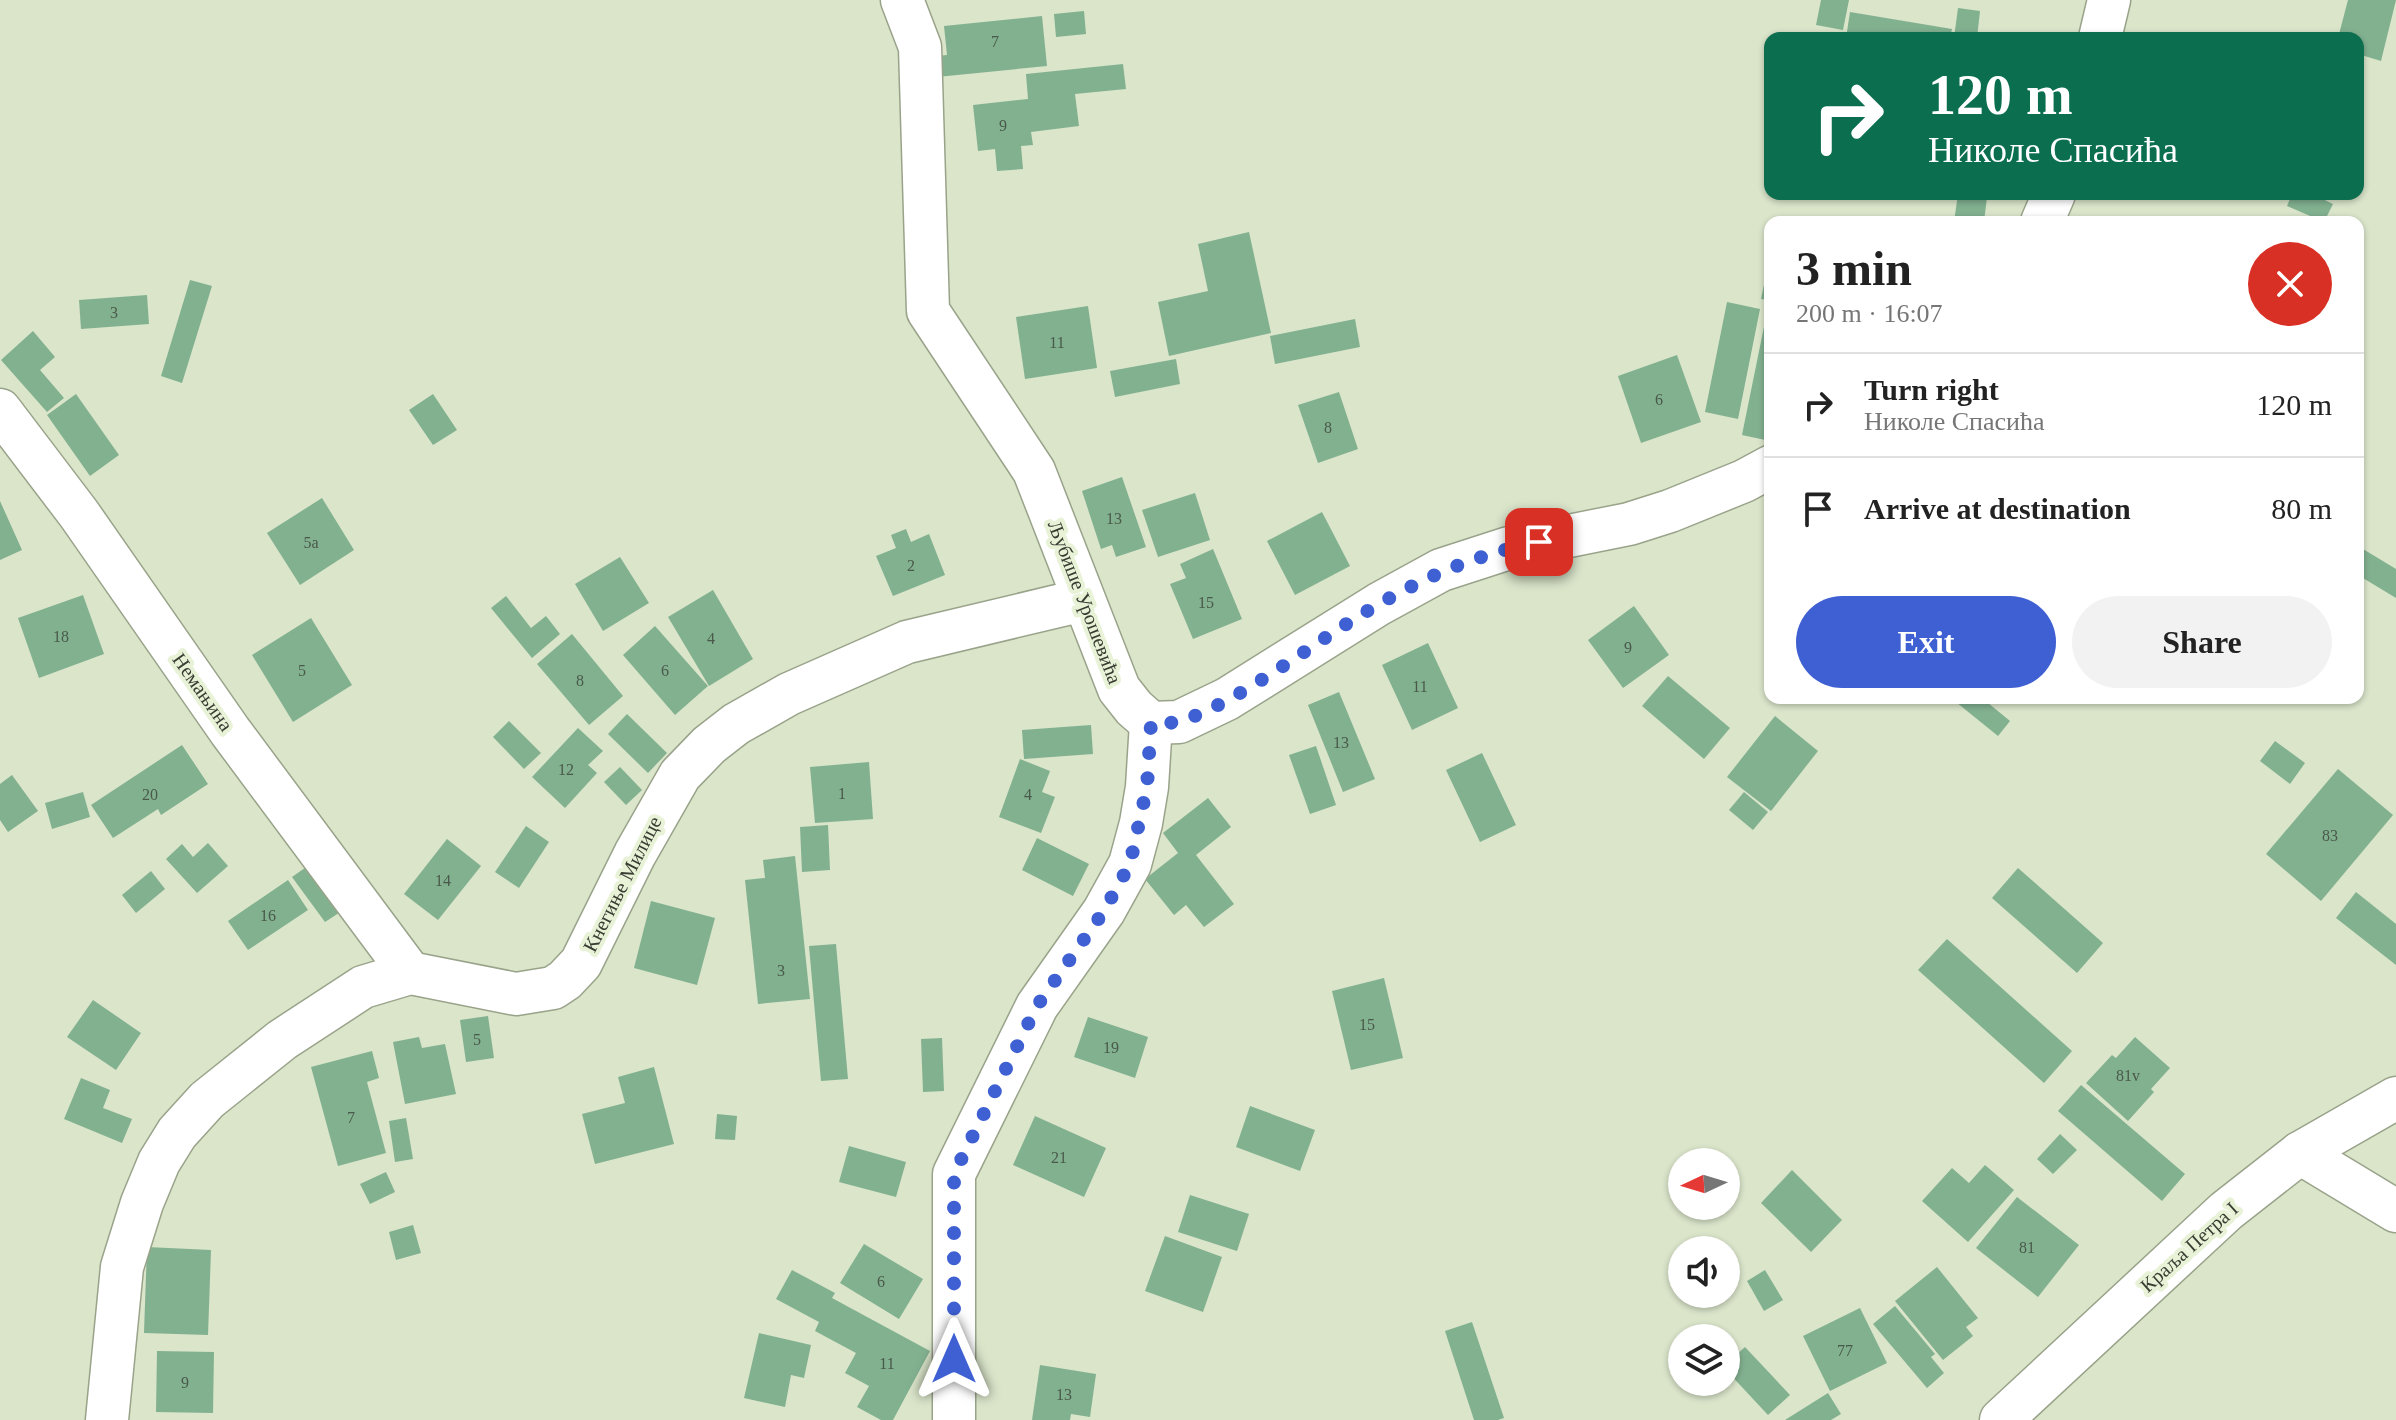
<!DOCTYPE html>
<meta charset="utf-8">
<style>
:root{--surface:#fff;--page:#f2f2f2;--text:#222;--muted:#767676;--line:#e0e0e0;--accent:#3f60d3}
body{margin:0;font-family:Georgia,serif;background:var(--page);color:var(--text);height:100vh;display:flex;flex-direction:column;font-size:30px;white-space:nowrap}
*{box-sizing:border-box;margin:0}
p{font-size:26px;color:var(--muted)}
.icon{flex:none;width:44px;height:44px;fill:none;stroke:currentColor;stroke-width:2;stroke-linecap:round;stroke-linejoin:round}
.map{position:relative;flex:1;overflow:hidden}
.panel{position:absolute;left:1764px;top:216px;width:600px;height:488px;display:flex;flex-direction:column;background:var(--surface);border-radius:16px;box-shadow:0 2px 6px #0004}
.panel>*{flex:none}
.hud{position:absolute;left:1764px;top:32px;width:600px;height:168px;border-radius:16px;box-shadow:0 2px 6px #0004;background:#0b6e4f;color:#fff;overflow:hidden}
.needle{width:52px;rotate:266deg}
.buttons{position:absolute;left:1668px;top:1148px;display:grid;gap:16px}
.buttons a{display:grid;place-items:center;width:72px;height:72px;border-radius:50%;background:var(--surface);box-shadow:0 2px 6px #0004;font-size:40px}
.pin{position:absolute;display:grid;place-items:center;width:68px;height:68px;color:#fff;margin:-34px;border-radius:16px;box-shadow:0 4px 12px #0006}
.me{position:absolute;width:88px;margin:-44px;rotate:0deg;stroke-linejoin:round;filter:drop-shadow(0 0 6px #0008)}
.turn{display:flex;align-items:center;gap:28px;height:168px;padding:0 32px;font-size:36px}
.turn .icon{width:104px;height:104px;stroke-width:2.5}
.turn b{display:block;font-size:56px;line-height:68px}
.round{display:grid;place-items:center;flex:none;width:84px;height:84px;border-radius:42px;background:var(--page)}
.summary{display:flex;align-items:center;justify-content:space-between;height:136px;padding:0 32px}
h1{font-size:48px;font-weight:700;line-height:60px}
.primary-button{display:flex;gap:16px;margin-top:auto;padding:16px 32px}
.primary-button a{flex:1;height:92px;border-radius:48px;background:var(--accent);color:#fff;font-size:32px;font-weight:700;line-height:92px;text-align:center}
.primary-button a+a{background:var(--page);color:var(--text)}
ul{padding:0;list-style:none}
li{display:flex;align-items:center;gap:24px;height:104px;padding:0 32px;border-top:2px solid var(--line)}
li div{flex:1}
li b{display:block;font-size:30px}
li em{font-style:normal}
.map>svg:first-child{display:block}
.building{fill:#82b190}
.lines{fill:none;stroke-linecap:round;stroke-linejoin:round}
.minor-casing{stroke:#99a38a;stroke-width:45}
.minor{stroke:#fff;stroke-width:42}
.route{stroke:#3f60d3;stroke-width:14;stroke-dasharray:0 25.2}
.labels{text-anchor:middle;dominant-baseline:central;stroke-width:8;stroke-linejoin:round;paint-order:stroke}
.number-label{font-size:16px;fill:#4a5a4a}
.street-label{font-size:20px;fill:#383d32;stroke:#e7f2d7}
</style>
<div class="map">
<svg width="2396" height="1420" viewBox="0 0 2396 1420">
<rect width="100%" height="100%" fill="#dae5ca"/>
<g class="building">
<path d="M1821 0H1849L1843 30 1816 25Z"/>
<path d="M2348 0H2396L2381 61 2358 54V38H2338Z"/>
<path d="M1958 8 1980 11 1977 38H1954Z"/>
<path d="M1084 11 1086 34 1056 37 1054 14Z"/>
<path d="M1850 12 1952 29 1950 38H1846Z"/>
<path d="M1042 16 1047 66 937 77 935 56 947 55 944 26Z"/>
<path d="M1123 64 1126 89 1075 94 1079 126 1031 132 1033 145 1021 146 1023 169 997 171 995 149 978 151 973 105 1028 99 1026 74Z"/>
<path d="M1958 194 1987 197 1984 222H1954Z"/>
<path d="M2292 194H2312L2333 204 2324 222 2287 206Z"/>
<path d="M1249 232 1271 333 1169 356 1158 302 1208 291 1198 244Z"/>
<path d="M1769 261H1770V300L1761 299Z"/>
<path d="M190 280 212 286 182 383 161 376Z"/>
<path d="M147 295 149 324 81 329 79 300Z"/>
<path d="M1727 302 1760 309 1738 419 1705 412Z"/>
<path d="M1769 302H1770V441L1742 435Z"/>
<path d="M1088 306 1097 368 1025 379 1016 317Z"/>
<path d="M1355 319 1360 347 1275 364 1270 336Z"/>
<path d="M33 331 55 357 40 370 64 398 47 412 1 360Z"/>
<path d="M1677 355 1701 422 1641 443 1618 376Z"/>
<path d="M1176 359 1180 384 1115 397 1110 371Z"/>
<path d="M1339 392 1358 449 1318 463 1298 405Z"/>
<path d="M76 394 119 455 90 476 47 415Z"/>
<path d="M433 394 457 430 433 445 409 410Z"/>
<path d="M1122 477 1146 547 1116 557 1112 545 1101 549 1082 491Z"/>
<path d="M1195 493 1210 540 1158 557 1142 510Z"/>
<path d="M322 498 354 550 300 585 267 533Z"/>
<path d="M0 501 22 550 0 560Z"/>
<path d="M1322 512 1350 566 1295 595 1267 541Z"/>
<path d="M906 529 911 542 929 534 945 575 893 596 876 556 896 548 891 535Z"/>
<path d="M2358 546 2396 569V598L2358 575Z"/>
<path d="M1213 549 1242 619 1193 639 1170 584 1186 578 1180 564Z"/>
<path d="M620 557 649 603 603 631 575 584Z"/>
<path d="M713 590 753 659 709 686 668 617Z"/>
<path d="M83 595 104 654 39 678 18 618Z"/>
<path d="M506 596 531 628 546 616 560 634 532 658 491 608Z"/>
<path d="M1634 606 1669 655 1623 688 1588 640Z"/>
<path d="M311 618 352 685 293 722 252 655Z"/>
<path d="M655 626 708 686 675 715 623 655Z"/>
<path d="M572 634 623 696 589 725 537 664Z"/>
<path d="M1428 643 1458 708 1412 730 1382 665Z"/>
<path d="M1668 676 1730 728 1704 759 1642 706Z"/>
<path d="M1339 692 1375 779 1343 792 1308 705Z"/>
<path d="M1951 698H1982L2010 721 1998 736Z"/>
<path d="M627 714 667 753 648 773 608 734Z"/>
<path d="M1775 716 1818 751 1771 811 1727 777Z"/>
<path d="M509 721 541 753 524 769 493 737Z"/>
<path d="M1091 725 1093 754 1024 759 1022 730Z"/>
<path d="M578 728 603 751 588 765 597 773 565 808 532 777Z"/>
<path d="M2275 741 2305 763 2290 784 2260 761Z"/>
<path d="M182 745 208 784 161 815 158 809 113 838 91 805Z"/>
<path d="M1316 746 1336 805 1310 814 1289 755Z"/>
<path d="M1482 753 1516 825 1480 842 1446 770Z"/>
<path d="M1020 759 1050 771 1042 792 1055 797 1041 833 999 817Z"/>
<path d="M869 762 873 819 815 823 810 767Z"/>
<path d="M620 767 642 790 626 805 604 782Z"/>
<path d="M2338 769 2393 815 2321 901 2266 854Z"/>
<path d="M12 775 38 811 8 832 0 820V784Z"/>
<path d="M83 792 90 817 52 829 45 803Z"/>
<path d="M1744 792 1768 812 1753 830 1729 810Z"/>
<path d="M1208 798 1231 827 1196 855 1234 904 1204 927 1186 905 1174 915 1145 879 1178 853 1163 833Z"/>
<path d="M828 825 830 870 802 872 800 827Z"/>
<path d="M526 826 549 842 519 888 495 872Z"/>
<path d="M1037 838 1089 864 1073 896 1022 870Z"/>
<path d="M447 839 481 866 438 920 404 894Z"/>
<path d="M208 843 228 866 197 893 166 859 182 844 193 857Z"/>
<path d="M795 856 810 999 758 1004 745 880 765 878 763 860Z"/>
<path d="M312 863 345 909 325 922 292 877Z"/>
<path d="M2018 868 2103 943 2077 973 1992 898Z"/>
<path d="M151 871 165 889 136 913 122 895Z"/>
<path d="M288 880 308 910 248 950 228 921Z"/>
<path d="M2356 892 2396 924V965L2336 918Z"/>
<path d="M651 901 715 918 697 985 634 968Z"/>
<path d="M1947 939 2072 1051 2044 1083 1918 970Z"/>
<path d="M836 944 848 1079 821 1081 809 946Z"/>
<path d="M1384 978 1403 1058 1351 1070 1332 991Z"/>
<path d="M93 1000 141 1033 116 1070 67 1037Z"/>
<path d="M488 1016 494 1058 466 1062 460 1020Z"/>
<path d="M1088 1017 1148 1037 1135 1078 1074 1057Z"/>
<path d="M419 1037 422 1048 445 1044 456 1094 405 1104 393 1042Z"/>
<path d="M2135 1037 2170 1068 2151 1089 2154 1092 2128 1121 2086 1083 2112 1055 2116 1058Z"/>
<path d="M942 1038 944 1091 923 1092 921 1039Z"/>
<path d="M372 1051 379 1078 367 1082 386 1153 338 1166 311 1067Z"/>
<path d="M654 1067 674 1144 595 1164 582 1114 625 1103 618 1077Z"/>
<path d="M81 1078 110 1090 103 1108 132 1119 122 1143 64 1119Z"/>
<path d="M2081 1085 2185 1174 2162 1201 2058 1111Z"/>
<path d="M1250 1106 1315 1130 1300 1171 1236 1147Z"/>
<path d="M717 1114 737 1116 735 1140 715 1139Z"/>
<path d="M1035 1116 1106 1148 1084 1197 1013 1165Z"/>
<path d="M406 1118 413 1159 395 1162 389 1121Z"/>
<path d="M2060 1134 2077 1150 2053 1174 2037 1159Z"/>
<path d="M849 1146 906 1162 896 1197 839 1182Z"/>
<path d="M1985 1165 2014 1190 1968 1242 1922 1201 1952 1168 1969 1183Z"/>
<path d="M1792 1170 1842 1220 1811 1252 1761 1203Z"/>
<path d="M386 1172 395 1192 370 1204 360 1184Z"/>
<path d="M1190 1195 1249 1214 1237 1251 1178 1232Z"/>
<path d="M2017 1197 2079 1245 2038 1297 1976 1248Z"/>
<path d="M413 1225 421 1253 396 1260 389 1232Z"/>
<path d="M1165 1236 1222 1257 1203 1312 1145 1291Z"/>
<path d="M864 1244 923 1279 899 1319 840 1283Z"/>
<path d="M147 1247 211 1250 208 1335 144 1333Z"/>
<path d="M1937 1267 1978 1318 1966 1327 1973 1336 1943 1360 1895 1301Z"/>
<path d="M792 1270 835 1293 832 1298 930 1351 893 1420H881L857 1407 869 1386 845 1373 856 1353 815 1331 819 1322 776 1299Z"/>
<path d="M1765 1270 1783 1300 1764 1311 1747 1281Z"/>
<path d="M1895 1306 1935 1354 1931 1357 1944 1373 1927 1388 1873 1324Z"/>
<path d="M1860 1308 1887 1363 1830 1391 1803 1336Z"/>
<path d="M1472 1322 1504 1418 1498 1420H1474L1445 1331Z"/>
<path d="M759 1333 811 1345 804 1378 791 1375 785 1407 744 1398Z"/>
<path d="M1745 1347 1790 1395 1768 1415 1726 1370V1364Z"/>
<path d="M157 1351 214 1352 213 1413 156 1412Z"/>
<path d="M1040 1365 1096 1374 1090 1417 1071 1414 1070 1420H1032Z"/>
<path d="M1828 1393 1841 1414 1831 1420H1785Z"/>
</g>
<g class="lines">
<defs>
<g id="minor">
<path d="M902 0 920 47 928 311 1034 471 1119 689 1134 708 1151 723 1147 787 1141 823 1130 864 1104 911 1037 1006 954 1174V1420"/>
<path d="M2100 38 2109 0"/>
<path d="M2042 222 2054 194"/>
<path d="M0 410 79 514 230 731 410 973"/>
<path d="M1151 723 1179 722 1227 699 1379 604 1441 570 1509 548 1629 524 1670 511 1744 481 1770 467"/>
<path d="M2300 1153 2396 1211"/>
<path d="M107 1420 122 1267 142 1203 159 1162 177 1133 207 1100 282 1040 363 987 410 973 516 994 553 988 565 980 581 963 635 854 680 775 709 745 736 724 789 694 907 642 1083 600"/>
<path d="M2001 1420 2226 1211 2300 1153 2396 1098"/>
</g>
</defs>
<use href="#minor" class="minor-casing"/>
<use href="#minor" class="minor"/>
</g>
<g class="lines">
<path class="route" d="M954 1359V1174L1037 1006 1104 911 1130 864 1147 787 1151 723C1161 722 1173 724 1182 721 1250 696 1317 639 1381 603 1433 573 1480 554 1539 542"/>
</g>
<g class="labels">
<g class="number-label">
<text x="995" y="41">7</text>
<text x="1003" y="125">9</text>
<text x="114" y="312">3</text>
<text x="1057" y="342">11</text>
<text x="1659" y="399">6</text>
<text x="1328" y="427">8</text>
<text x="1114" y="518">13</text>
<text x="311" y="542">5a</text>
<text x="911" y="565">2</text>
<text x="1206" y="602">15</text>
<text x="61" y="636">18</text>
<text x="711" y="638">4</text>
<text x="1628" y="647">9</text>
<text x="302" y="670">5</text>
<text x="665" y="670">6</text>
<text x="580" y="680">8</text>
<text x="1420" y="686">11</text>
<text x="1341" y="742">13</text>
<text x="566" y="769">12</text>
<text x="842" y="793">1</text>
<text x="150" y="794">20</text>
<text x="1028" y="794">4</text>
<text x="2330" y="835">83</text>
<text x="443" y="880">14</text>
<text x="268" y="915">16</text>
<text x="781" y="970">3</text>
<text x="1367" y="1024">15</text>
<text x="477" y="1039">5</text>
<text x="1111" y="1047">19</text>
<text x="2128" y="1075">81v</text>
<text x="351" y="1117">7</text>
<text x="1059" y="1157">21</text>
<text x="2027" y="1247">81</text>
<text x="881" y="1281">6</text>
<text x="1845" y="1350">77</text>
<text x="887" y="1363">11</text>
<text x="185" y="1382">9</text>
<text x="1064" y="1394">13</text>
</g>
<g class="street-label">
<text transform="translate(1085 602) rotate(69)">Љубише Урошевића</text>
<text transform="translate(203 692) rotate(55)">Немањина</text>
<text transform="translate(622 884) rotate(-63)">Кнегиње Милице</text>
<text transform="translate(2189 1247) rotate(-42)">Краља Петра I</text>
</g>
</g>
</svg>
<div class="buttons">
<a><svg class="needle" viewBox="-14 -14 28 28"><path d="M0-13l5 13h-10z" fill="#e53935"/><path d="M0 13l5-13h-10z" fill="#767676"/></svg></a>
<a><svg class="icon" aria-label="sound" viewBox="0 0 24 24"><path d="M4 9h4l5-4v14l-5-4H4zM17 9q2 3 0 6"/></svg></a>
<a><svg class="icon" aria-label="layers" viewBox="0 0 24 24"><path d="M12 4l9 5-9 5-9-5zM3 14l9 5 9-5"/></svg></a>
</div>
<div class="pin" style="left:1539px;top:542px;background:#d93025"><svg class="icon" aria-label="arrive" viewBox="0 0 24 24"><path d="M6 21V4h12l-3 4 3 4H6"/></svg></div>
<svg class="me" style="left:954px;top:1359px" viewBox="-20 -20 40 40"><path d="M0-17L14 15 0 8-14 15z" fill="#3f60d3" stroke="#fff" stroke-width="4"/></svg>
<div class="hud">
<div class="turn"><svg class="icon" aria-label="right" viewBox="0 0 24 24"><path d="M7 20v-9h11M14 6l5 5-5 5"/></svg><div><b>120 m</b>Николе Спасића</div></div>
</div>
<section class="panel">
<div class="summary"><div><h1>3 min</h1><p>200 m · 16:07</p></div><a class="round" style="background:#d93025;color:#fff"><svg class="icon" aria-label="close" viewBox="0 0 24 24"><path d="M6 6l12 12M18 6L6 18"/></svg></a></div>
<ul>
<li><svg class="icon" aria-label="right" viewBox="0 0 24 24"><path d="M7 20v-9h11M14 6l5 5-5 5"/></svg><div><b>Turn right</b><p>Николе Спасића</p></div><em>120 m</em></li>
<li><svg class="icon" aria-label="arrive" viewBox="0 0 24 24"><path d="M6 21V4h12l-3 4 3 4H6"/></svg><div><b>Arrive at destination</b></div><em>80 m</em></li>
</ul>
<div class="primary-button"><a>Exit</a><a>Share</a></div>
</section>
</div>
